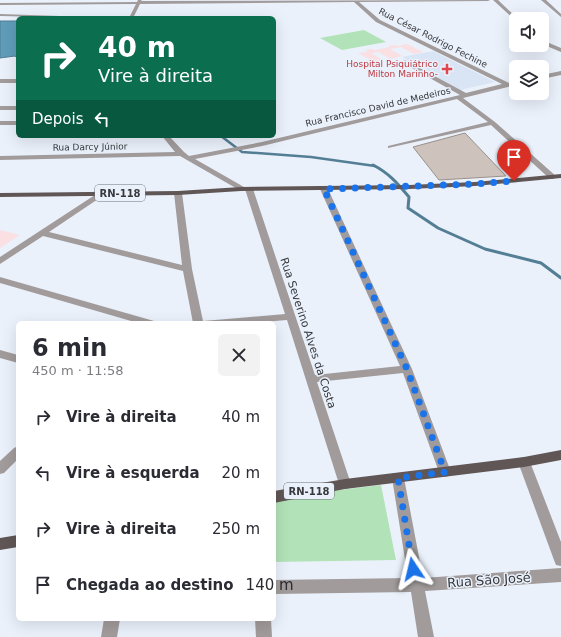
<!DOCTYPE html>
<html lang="pt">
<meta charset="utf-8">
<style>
:root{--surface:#fff;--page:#f2f2f3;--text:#2b2b33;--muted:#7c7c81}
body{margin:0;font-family:"DejaVu Sans",sans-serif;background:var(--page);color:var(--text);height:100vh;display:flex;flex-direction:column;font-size:15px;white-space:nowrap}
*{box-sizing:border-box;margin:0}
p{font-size:13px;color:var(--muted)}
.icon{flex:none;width:22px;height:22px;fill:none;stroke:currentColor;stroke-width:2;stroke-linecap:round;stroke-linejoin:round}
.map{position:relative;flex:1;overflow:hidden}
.sheet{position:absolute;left:16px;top:321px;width:260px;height:300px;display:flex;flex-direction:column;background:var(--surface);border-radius:6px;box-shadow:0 4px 16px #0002}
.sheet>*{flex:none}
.banner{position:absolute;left:16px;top:16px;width:260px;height:122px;border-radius:6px;box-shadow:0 4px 16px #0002;background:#0b6e4f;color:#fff;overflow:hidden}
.tools{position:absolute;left:509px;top:12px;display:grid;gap:8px}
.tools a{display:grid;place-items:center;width:40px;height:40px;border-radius:6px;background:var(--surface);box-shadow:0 4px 16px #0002;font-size:20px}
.pin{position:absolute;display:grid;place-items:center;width:34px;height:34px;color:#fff;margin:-41px -17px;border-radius:50% 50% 50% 0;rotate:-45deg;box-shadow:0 0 4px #0007}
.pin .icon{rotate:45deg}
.me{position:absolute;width:44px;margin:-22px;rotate:350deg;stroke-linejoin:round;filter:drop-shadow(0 0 3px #0008)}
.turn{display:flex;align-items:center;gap:14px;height:84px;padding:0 16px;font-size:18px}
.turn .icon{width:52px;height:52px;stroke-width:2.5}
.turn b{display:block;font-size:28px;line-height:34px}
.then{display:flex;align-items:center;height:38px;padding:0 16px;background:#0003;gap:8px;font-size:15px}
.round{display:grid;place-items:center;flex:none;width:42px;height:42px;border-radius:6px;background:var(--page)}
.summary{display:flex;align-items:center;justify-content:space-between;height:68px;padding:0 16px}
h1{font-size:24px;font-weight:700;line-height:30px}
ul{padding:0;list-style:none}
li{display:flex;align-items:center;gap:12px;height:56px;padding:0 16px}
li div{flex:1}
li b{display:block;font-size:15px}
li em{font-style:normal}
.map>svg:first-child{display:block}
.built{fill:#d9e4f4}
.education{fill:#fadfe3}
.green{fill:#b2e2b8}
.water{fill:#5f9cb9;stroke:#537e94}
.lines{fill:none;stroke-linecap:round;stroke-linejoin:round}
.stream-far1{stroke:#537e94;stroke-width:2.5}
.stream{stroke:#537e94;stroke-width:3}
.building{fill:#cdc2bc;stroke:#9b918b}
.minor{fill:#a19b9b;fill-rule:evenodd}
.major{fill:#605656;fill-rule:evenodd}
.route{stroke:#1a73e8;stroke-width:7;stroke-dasharray:0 12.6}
.health-dot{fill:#e0444e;stroke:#eaf1fb;stroke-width:1.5}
.labels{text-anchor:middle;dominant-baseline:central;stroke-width:3;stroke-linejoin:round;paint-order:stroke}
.far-street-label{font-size:9px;fill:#37393d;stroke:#eaf1fb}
.far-health-label{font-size:9px;fill:#be3a42;stroke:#eaf1fb;text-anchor:end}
.shield{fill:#eaf1fb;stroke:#6d7076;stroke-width:1}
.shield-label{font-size:10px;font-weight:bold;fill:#37393d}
.street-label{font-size:11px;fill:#37393d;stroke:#eaf1fb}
.near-street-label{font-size:13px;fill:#37393d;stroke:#eaf1fb}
</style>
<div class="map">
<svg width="561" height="637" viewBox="0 0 561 637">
<rect width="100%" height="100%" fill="#eaf1fb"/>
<path class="built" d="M433 51 495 82 460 90 402 57Z"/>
<g class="education">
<path d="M407 44 423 52 414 54 401 47 390 49 402 56 391 59 378 52 371 53 383 60 374 62 358 53 368 52 365 50 372 49 375 50 390 47 388 46 395 45 398 46Z"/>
<path d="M0 230 20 235 0 248Z"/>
</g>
<g class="green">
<path d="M364 30 386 42 342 50 320 38Z"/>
<path d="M381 485 396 560 274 562V498Z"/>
</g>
<path class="water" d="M0 21H18V59L15 56 0 58Z"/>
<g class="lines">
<path class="stream-far1" d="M221 136 242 152 311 157 375 166"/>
<path class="stream" d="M373 165C389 173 398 184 409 197L408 208 438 228 485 249 541 263 561 278"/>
</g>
<path class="building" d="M465 133 506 176 439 180 413 147Z"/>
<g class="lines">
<g class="minor">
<path d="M138 0H142L141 1 490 0 488 1 359 2 380 20 509 83 516 81V85L463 98 495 122 557 177 553 179H550L491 125 388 148V146L488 122 457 99 262 146 195 159 244 187 245 189 241 191 180 156 0 160V156L175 152 162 136H169L184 152 189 156 262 142 460 95 403 63V61L405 60 466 93 502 84 376 22 354 2 140 4 133 18H129L136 4 0 5V3L137 2Z"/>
<path d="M493 0H498L518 19H516V21Z"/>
<path d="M541 0H546L561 14V17Z"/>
<path d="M0 14 90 17 92 18 0 16Z"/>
<path d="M542 40 561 48V52L542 44Z"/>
<path d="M561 71V75L542 79V75Z"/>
<rect x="0" y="79" width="18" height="4"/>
<rect x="0" y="106" width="18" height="4"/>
<rect x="0" y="121" width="18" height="4"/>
<path d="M246 187H252L253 189 315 375 400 366 320 189 321 187H327L412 369 451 472 449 476 445 477 441 476 439 472 403 373 317 382 351 484 350 488 345 489 340 488 339 484 287 320 251 323H193L183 271 43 236 0 264V257L101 191 105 193 104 195 49 232 182 265 174 193 178 191 182 193 192 269 203 321 285 314 245 189Z"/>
<path d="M0 277 154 321 155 323H138L0 283Z"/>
<path d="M0 350 18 355V363L0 358Z"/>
<path d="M18 446V459L4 473 0 474V461L14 448Z"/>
<path d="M524 457 528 458 530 462 561 542V566L556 565 554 560 518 462 520 458Z"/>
<path d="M398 473 403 474 404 478 423 578 561 568V582L425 591 434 637H418L411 592 274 594V580L408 578 392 478 393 474Z"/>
<path d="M104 619H120L117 637H101Z"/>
<path d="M255 619H271L272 637H256Z"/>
</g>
<g class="major">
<path d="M561 174V178L475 186 409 189 241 191 178 195 0 197V193L178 191 241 187 409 185 475 182Z"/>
<path d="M561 450V460L524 467 345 489 274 503V491L345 479 524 457Z"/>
<path d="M18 535V547L0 550V538Z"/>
</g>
</g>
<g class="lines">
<path class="route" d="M413 569 398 478 445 472 407 369 324 189 475 184 514 181"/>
</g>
<path class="health-dot" d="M445 63h4v4h4v4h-4v4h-4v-4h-4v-4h4z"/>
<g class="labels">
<g class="far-street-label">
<text transform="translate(433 38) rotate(27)">Rua César Rodrigo Fechine</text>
<text transform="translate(378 107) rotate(-13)">Rua Francisco David de Medeiros</text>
<text transform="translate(90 147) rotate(-1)">Rua Darcy Júnior</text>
</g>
<g class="far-health-label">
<text x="438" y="64">Hospital Psiquiátrico<tspan x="438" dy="10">Milton Marinho-</tspan></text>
</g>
<g class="shield">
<rect x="95" y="185" width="50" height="16" rx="3"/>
<rect x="284" y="483" width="50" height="16" rx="3"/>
</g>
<g class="shield-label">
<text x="120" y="193">RN-118</text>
<text x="309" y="491">RN-118</text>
</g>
<g class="street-label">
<text transform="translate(308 333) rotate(72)">Rua Severino Alves da Costa</text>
</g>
<g class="near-street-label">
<text transform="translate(489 580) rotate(-4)">Rua São José</text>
</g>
</g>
</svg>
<div class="tools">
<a><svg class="icon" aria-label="sound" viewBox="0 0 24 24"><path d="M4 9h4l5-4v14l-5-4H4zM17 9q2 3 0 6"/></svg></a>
<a><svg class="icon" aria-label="layers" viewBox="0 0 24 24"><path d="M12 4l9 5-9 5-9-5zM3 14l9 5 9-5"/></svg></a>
</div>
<div class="pin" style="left:514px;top:181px;background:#d93025"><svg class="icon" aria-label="arrive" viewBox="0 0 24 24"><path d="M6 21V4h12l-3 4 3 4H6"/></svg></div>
<svg class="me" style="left:413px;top:569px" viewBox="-20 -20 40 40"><path d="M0-17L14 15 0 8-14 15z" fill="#1a73e8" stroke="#fff" stroke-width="4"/></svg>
<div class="banner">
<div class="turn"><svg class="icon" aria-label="right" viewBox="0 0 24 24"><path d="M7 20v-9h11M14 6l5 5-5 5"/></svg><div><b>40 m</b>Vire à direita</div></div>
<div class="then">Depois<svg class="icon" aria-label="left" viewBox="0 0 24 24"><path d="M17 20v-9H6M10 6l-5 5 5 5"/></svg></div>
</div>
<section class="sheet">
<div class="summary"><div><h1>6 min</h1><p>450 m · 11:58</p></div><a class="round"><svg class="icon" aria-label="close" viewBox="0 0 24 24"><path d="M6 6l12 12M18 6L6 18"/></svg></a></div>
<ul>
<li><svg class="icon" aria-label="right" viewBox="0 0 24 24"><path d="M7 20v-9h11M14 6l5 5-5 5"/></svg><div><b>Vire à direita</b></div><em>40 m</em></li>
<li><svg class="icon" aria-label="left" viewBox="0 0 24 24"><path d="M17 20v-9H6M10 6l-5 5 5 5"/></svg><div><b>Vire à esquerda</b></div><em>20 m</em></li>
<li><svg class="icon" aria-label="right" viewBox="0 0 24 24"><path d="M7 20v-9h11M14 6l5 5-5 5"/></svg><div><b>Vire à direita</b></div><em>250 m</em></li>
<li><svg class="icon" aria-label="arrive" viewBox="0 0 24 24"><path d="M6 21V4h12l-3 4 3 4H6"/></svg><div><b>Chegada ao destino</b></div><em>140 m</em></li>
</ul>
</section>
</div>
